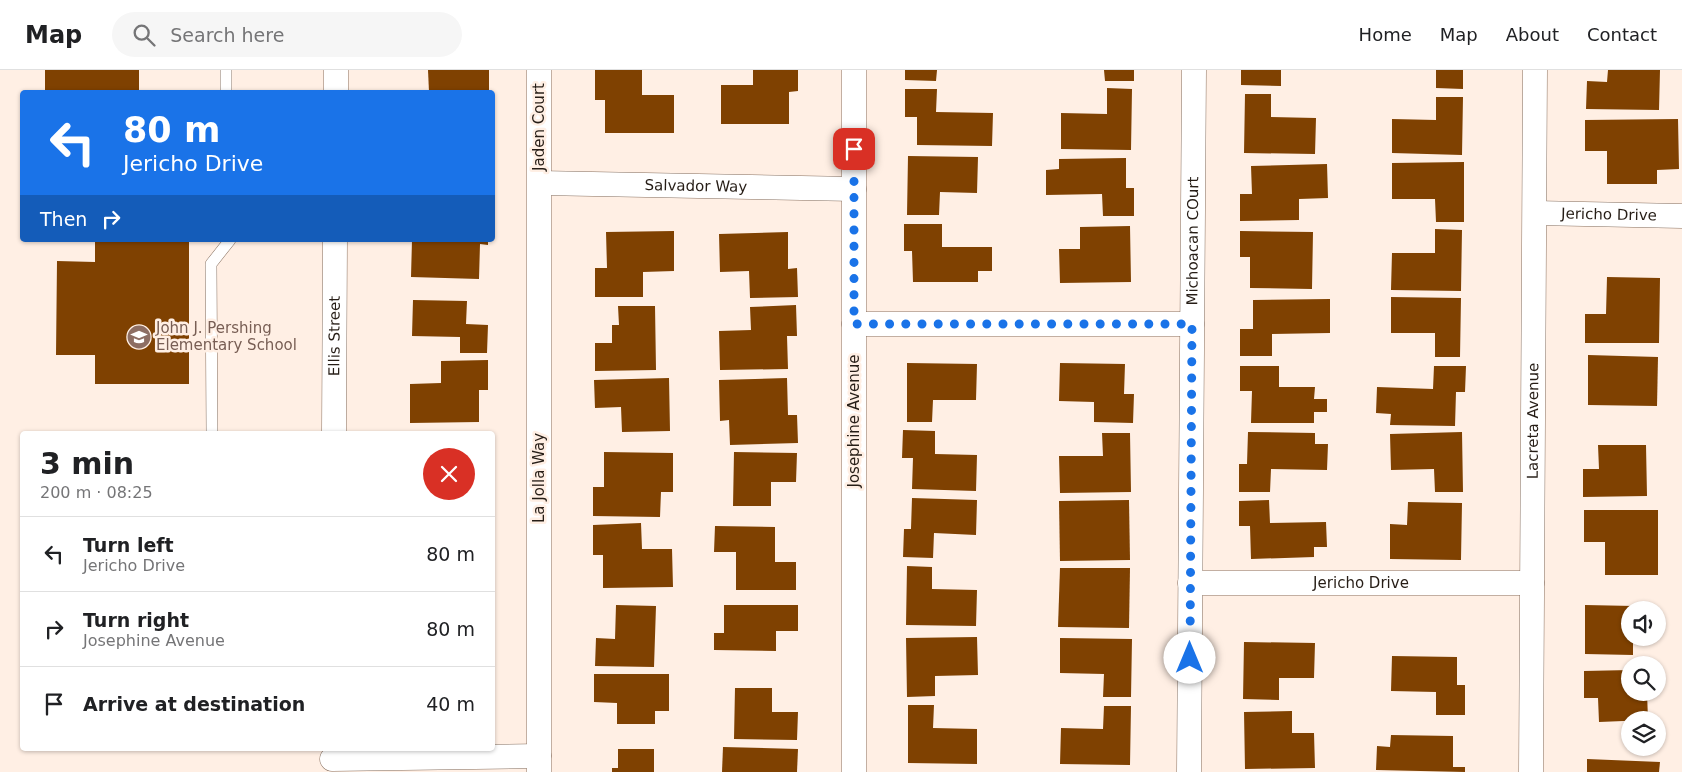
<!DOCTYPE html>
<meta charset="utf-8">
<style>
:root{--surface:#fff;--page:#f6f6f6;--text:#202124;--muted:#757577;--line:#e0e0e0}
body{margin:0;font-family:"DejaVu Sans",sans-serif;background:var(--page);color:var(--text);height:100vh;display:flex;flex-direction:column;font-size:19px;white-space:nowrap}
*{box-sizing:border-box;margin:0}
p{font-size:16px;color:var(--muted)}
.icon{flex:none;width:28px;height:28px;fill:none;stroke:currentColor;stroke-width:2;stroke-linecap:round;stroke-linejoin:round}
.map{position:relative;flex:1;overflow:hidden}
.drawer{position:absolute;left:20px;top:361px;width:475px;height:320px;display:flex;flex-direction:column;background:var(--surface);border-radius:5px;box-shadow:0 1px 4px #0004}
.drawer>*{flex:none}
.guide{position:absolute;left:20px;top:20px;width:475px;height:152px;border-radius:5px;box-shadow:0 1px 4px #0004;background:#1a73e8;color:#fff;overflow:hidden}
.controls{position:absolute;left:1621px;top:531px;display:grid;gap:10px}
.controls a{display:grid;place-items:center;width:45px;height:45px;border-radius:50%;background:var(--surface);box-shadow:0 1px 4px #0004;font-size:25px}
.pin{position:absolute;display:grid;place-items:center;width:42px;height:42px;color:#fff;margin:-21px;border-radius:10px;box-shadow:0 2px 8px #0006}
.me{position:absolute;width:55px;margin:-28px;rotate:0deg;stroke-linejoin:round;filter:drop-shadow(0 0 4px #0008)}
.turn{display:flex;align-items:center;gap:18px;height:105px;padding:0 20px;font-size:22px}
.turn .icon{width:65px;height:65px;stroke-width:2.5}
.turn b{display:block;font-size:35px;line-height:42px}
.then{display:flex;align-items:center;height:48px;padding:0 20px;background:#0003;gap:10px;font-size:19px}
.round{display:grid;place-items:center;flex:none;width:52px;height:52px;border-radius:26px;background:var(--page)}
.head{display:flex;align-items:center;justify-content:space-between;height:85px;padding:0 20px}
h1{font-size:30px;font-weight:600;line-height:38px}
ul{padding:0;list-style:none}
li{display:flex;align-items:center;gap:15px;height:75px;padding:0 20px;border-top:1px solid var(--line)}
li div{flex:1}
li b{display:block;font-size:19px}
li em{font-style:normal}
header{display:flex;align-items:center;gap:30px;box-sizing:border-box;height:70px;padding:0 25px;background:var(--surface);border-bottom:1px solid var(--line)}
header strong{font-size:24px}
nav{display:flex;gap:28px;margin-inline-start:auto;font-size:18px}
.search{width:350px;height:45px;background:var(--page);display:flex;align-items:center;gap:12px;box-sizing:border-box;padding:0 18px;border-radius:28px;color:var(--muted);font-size:19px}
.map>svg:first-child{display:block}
.building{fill:#7f4101}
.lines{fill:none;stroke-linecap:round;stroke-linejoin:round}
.lane-casing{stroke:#877060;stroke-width:12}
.street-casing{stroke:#877060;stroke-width:25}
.lane{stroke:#fff;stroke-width:11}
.street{stroke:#fff;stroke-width:24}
.route{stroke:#1a73e8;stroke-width:9;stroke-dasharray:0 16.2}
.labels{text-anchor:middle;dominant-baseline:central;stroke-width:5;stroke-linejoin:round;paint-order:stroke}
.street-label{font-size:15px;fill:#261d16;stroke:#ffefe4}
.education-label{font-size:15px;fill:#785e54;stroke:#ffefe4;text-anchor:start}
</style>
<header>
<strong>Map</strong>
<div class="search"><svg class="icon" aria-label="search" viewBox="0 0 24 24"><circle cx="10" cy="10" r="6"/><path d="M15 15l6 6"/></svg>Search here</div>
<nav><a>Home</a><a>Map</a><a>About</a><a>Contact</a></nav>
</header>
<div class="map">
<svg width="1682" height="702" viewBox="0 0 1682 702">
<rect width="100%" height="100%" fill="#ffefe4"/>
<g class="building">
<rect x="45" y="0" width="94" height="22"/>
<path d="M428 0H489V22H429Z"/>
<path d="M595 0H642V25H674V63H605V30H595Z"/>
<path d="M753 0H798V21L789 22V54H721V15H753Z"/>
<path d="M905 0H937L936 11 905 10Z"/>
<path d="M1104 0H1134V11H1105Z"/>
<path d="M1241 0H1281V16L1241 15Z"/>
<path d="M1436 0H1463V19L1436 18Z"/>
<path d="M1608 0H1660L1659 40 1586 39 1587 11 1607 12Z"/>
<path d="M1107 18 1132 19 1131 80 1061 79V43L1107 44Z"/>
<path d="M905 19H937L936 42 993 43 992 76 917 75V47H905Z"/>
<path d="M1245 24H1271V47L1316 48 1315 84 1244 83Z"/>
<path d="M1436 27H1463L1462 85 1392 83V49L1436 50Z"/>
<path d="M1678 49 1679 99 1657 100V114H1607V81H1585V50Z"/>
<path d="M908 86 978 87 977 123 940 122 939 145H907Z"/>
<path d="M1126 88V118H1134V146H1103L1102 124 1046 125V100L1059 99V89Z"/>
<path d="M1464 92V152H1436L1435 129H1392V93Z"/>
<path d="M1327 94 1328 128 1299 129V150L1240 151V124H1252L1251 96Z"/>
<path d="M904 154H942V177H992V201H978V212H913L912 181H904Z"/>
<path d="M1130 156 1131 212 1060 213 1059 179H1080V157Z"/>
<path d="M1435 159 1462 160 1461 221 1391 220 1392 183H1435Z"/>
<path d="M674 161V201L643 202V227H595V198H607L606 162Z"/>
<path d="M1240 161 1313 162 1312 219 1250 218V187H1240Z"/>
<path d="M788 162V199L797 198 798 227 750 228 749 201 720 202 719 164Z"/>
<path d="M95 170H189V314H95V285H56L57 191 95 192Z"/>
<path d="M412 170H488V175L480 174 479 209 411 207Z"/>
<path d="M1607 207 1660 208 1659 273H1585V244H1606Z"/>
<path d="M1391 227 1461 228 1460 287H1435V263H1391Z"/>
<path d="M1330 229V263L1272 264V286H1240V259H1253V230Z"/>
<path d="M413 230 467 231 466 254 488 255 487 283H460V267L412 266Z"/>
<path d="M796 235 797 266H787L788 299 720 300 719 261 751 260 750 237Z"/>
<path d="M618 236H655L656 300 595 301V273H612V255H619Z"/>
<path d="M1588 285 1658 287 1657 336 1588 335Z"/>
<path d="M488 290V320H479V352L410 353V314L441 313V291Z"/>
<path d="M907 293 977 294 976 330H933L932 352H907Z"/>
<path d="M1060 293 1125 294 1124 324H1134L1133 353 1094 352V332L1059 331Z"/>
<path d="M1240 296H1279V317H1315L1314 329H1327V342H1314V353H1251L1252 321H1240Z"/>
<path d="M1434 296H1466L1465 322H1456L1455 356 1390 355 1391 344 1376 343 1377 317 1433 319Z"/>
<path d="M669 308 670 361 622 362 621 337 595 338 594 310Z"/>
<path d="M787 308 788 345H797L798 373 730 375 729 350 720 351 719 310Z"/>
<path d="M903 360 935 361V384L977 385 976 421 912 419 913 388H902Z"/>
<path d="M1248 362 1315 363V374H1328L1327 400 1271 399 1270 422H1239V394H1247Z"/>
<path d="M1462 362 1463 422H1435L1434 399 1391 400 1390 364Z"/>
<path d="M1102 363H1130L1131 422 1060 423 1059 386H1103Z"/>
<path d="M1598 375H1646L1647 426 1583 427V399H1599Z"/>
<path d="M604 382 673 383V422H661L660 447 593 446V417H604Z"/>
<path d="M734 382 797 383 796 412H771V436H733Z"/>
<path d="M912 428 977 430 976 465 934 463 933 488 903 487 904 459H911Z"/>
<path d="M1129 430 1130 490 1060 491 1059 431Z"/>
<path d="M1269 430 1270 453 1326 452 1327 477H1314V487L1251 489 1250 456H1239V431Z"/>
<path d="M1408 432 1462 433 1461 490 1390 489V454L1407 455Z"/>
<path d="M1584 440H1658V505H1605V472H1584Z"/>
<path d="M641 453 642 479H672L673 517 603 518V485H593V455Z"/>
<path d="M715 456 775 457V492H796V520H736V482H714Z"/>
<path d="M907 496 932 497V519L977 520 976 556 906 555Z"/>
<path d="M1060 498H1130L1129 558 1058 557Z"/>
<path d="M616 535 656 536 654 597 595 596 596 568 615 569Z"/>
<path d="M724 535H798V561H776V581L714 580V563H724Z"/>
<path d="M1585 535 1634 536V540H1630V568H1633V585L1585 584Z"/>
<path d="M977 567 978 605 935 606V626L907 627 906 568Z"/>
<path d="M1060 568 1132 569 1131 627H1103L1104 604 1060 603Z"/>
<path d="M1244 572 1315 573 1314 608H1279V630L1243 629Z"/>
<path d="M1392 586 1457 587V615H1465V645H1436V622L1391 621Z"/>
<path d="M1630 600V622H1647L1648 650 1599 652 1598 628H1584V601Z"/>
<path d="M594 604H669V641H655V654H617V633L594 632Z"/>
<path d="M735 618H772V642H798L797 670 734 669Z"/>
<path d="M908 635H934L933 658 977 659V694L908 693Z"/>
<path d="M1104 636H1131L1130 695 1060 694 1061 658 1103 659Z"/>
<path d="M1292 641V663H1314L1315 698 1245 699 1244 642Z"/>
<path d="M1391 665 1453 666V697H1465V702L1376 700 1377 676 1390 677Z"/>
<path d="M723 677 798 679 797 702H722Z"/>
<path d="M618 679H654V702H612V698H618Z"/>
<path d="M1587 689 1660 692 1659 702H1587Z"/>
</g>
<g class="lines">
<defs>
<g id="lane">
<path d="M226 0V22"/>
<path d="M212 364 211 194 230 170"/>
</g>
<g id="street">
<path d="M854 0V702"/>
<path d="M336 22V0"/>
<path id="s1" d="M540 113 854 119"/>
<path id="s2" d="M1535 143 1682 146"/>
<path d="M854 254H1192"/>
<path id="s3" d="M334 364 335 170"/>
<path id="s4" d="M1190 513H1532"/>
<path d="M332 689 539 686"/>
<path d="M539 702V0"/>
<path id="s5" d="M1189 702 1194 0"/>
<path id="s6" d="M1531 702 1535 0"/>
</g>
</defs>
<use href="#lane" class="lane-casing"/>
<use href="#street" class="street-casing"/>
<use href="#lane" class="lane"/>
<use href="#street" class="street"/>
</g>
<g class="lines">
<path class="route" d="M854 79V254H1192L1190 588"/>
</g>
<defs>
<symbol id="school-disc" viewBox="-11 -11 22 22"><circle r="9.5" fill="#8d6e63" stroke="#ffefe4"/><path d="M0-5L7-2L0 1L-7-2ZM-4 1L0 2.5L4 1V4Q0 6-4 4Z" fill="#fff"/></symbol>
</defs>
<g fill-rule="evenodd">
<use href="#school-disc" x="125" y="253" width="28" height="28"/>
</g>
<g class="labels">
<g class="street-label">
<text transform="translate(539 57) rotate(-90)">Jaden Court</text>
<text stroke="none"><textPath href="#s1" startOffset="156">Salvador Way</textPath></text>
<text stroke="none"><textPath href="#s2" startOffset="74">Jericho Drive</textPath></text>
<text stroke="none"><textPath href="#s5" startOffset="531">Michoacan COurt</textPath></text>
<text stroke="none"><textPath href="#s3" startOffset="98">Ellis Street</textPath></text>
<text transform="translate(854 351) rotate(-90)">Josephine Avenue</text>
<text stroke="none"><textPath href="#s6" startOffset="351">Lacreta Avenue</textPath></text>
<text transform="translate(539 408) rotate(-90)">La Jolla Way</text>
<text stroke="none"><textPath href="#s4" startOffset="171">Jericho Drive</textPath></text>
</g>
<g class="education-label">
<text x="156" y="258">John J. Pershing<tspan x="156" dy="17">Elementary School</tspan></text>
</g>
</g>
</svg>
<div class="controls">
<a><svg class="icon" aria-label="sound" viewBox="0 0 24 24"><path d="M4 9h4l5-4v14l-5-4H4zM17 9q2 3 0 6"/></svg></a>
<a><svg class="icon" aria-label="search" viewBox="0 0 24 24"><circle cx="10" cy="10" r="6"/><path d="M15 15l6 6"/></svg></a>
<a><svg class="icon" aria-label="layers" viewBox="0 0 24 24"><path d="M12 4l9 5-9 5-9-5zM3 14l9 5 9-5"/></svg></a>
</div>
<div class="pin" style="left:854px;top:79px;background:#d93025"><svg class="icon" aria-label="arrive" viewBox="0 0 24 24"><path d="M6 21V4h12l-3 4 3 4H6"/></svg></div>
<svg class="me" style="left:1190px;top:588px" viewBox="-20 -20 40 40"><circle r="19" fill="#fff"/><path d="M0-13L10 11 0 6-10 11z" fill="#1a73e8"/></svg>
<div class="guide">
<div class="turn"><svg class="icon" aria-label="left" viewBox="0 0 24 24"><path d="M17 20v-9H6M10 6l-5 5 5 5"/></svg><div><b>80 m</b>Jericho Drive</div></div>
<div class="then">Then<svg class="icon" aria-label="right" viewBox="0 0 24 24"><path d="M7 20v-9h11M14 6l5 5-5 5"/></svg></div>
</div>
<section class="drawer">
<div class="head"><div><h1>3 min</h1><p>200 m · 08:25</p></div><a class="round" style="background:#d93025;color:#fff"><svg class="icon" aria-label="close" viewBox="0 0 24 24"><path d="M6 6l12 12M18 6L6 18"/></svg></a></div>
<ul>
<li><svg class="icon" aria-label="left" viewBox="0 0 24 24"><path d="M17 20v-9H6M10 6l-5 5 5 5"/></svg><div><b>Turn left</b><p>Jericho Drive</p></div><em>80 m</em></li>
<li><svg class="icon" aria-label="right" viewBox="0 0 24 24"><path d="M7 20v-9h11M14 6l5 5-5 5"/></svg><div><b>Turn right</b><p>Josephine Avenue</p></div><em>80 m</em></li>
<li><svg class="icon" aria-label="arrive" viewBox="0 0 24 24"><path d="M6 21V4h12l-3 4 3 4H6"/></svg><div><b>Arrive at destination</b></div><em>40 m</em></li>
</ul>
</section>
</div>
